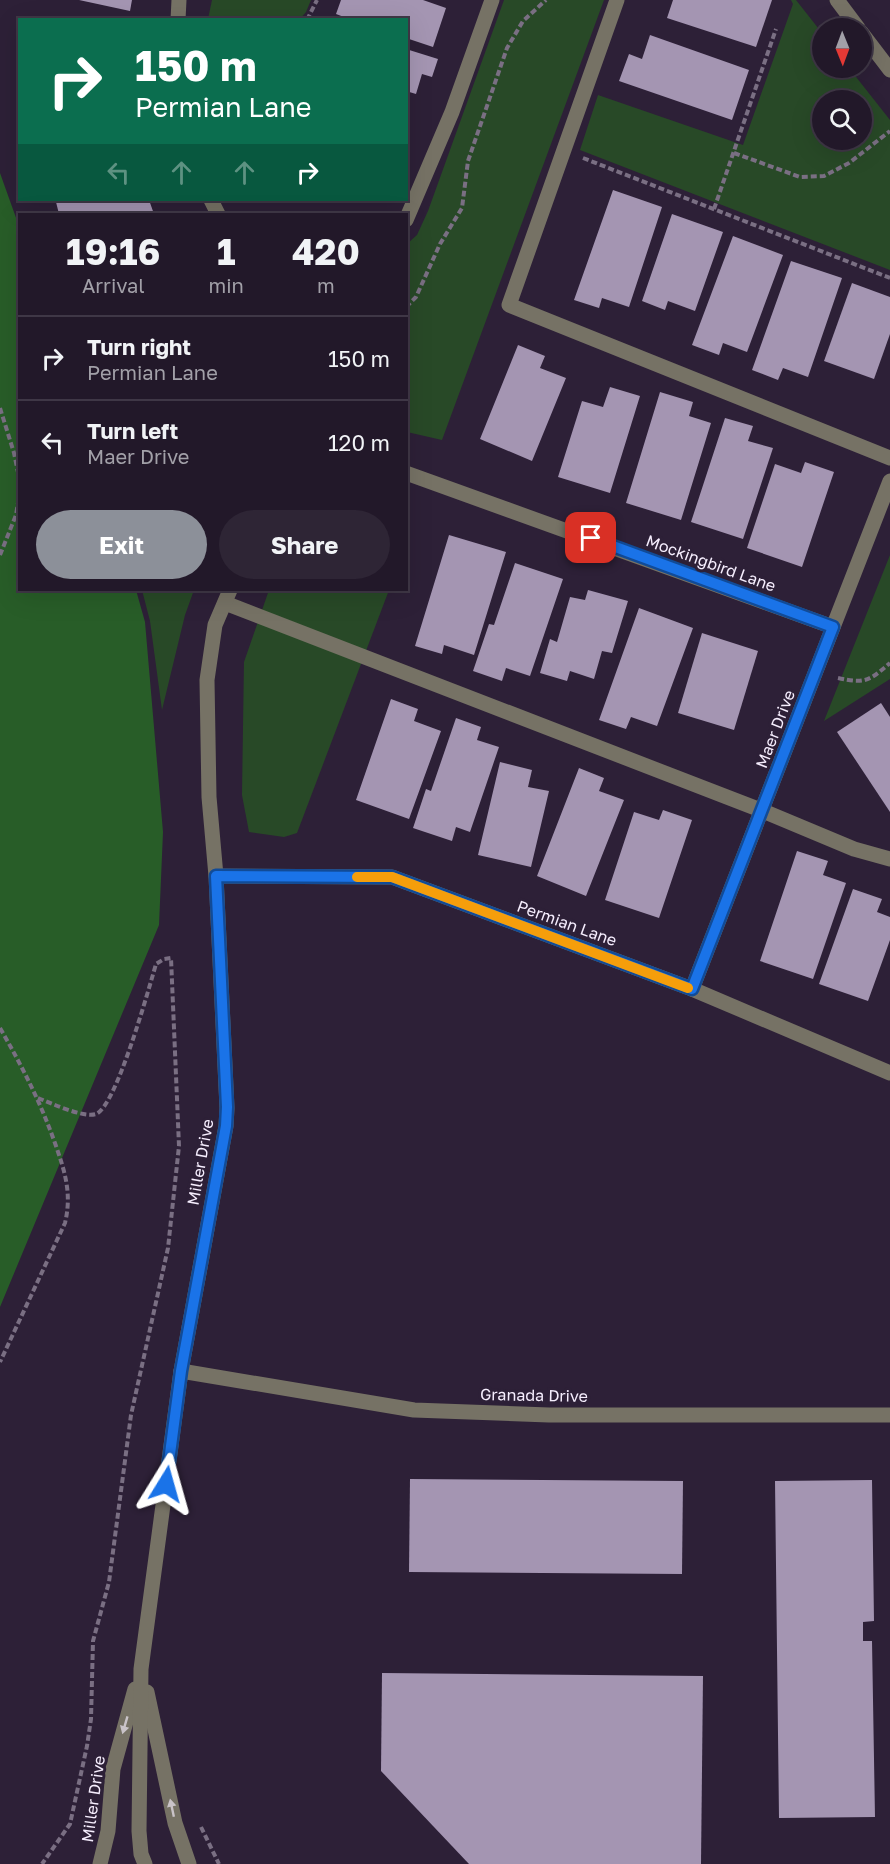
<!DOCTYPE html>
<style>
:root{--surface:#221829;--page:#2e2535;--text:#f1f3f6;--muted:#a2a0a8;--line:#3f3746;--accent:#8c9099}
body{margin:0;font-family:"Golos Text",sans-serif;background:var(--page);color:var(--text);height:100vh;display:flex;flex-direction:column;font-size:22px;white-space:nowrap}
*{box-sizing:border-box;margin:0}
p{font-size:20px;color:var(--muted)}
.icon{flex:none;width:33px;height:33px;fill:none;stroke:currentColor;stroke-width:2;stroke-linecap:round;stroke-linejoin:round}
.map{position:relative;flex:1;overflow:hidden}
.side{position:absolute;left:18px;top:213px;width:390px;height:378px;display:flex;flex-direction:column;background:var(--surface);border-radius:0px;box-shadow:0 6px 24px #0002,0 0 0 2px var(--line)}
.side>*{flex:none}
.banner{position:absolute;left:18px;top:18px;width:390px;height:183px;border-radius:0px;box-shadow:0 6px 24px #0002,0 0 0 2px var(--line);background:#0b6e4f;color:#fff;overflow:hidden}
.needle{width:39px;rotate:179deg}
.buttons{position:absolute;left:812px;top:18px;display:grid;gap:12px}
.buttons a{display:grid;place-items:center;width:60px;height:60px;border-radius:50%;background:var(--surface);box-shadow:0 6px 24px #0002,0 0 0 2px var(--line);font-size:30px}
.pin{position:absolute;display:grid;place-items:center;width:51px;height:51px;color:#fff;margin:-26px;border-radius:12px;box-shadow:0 3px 9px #0006}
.me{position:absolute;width:66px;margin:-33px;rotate:8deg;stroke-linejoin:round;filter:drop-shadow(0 0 4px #0008)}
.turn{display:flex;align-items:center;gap:21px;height:126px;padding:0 18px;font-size:27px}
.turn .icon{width:78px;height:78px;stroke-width:2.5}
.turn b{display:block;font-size:42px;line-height:51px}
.lanes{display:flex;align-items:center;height:57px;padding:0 18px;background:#0003;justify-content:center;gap:30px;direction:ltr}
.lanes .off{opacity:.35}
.eta{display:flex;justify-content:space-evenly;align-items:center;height:102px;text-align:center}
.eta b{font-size:36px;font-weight:700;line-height:42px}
.button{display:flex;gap:12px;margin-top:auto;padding:12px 18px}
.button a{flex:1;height:69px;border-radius:36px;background:var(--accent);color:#fff;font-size:24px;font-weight:700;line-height:69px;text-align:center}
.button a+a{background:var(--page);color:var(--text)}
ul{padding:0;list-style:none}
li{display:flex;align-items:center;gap:18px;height:84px;padding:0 18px;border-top:2px solid var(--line)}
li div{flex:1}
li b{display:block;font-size:22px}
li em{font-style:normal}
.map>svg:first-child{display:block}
.green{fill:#284927;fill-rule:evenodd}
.forest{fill:#285d28}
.building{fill:#a495b2}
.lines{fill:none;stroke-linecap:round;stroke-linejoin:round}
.path{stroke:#7a6f83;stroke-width:4;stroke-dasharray:6 3;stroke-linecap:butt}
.minor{stroke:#767265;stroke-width:15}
.oneway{fill:#c9c3c8}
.route-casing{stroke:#114b97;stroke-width:15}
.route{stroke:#1a73e8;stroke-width:10}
.slow{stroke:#f59e0b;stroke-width:10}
.labels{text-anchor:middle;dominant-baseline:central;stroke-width:6;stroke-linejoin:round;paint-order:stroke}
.street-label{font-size:16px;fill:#f6eefe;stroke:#2d2037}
</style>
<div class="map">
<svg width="890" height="1864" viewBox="0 0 890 1864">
<rect width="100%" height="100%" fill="#2d2037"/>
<g class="green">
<path d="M212 0H311L306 12 300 19H208Z"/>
<path d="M504 0H604L442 440 407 432V244L417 235 428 211Z"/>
<path d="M791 0H796L822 33V68H849L890 120V270L580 150 598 95 743 145 793 4ZM861 100V140H822V100Z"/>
<path d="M890 555V679L824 721Z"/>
<path d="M142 590H194L185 615 162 710 150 621Z"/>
<path d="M269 590H389L297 833 284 837 249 832 242 795 244 662Z"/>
</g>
<path class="forest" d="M0 173 20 229V590H136L145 622 163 832 159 925 0 1307Z"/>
<g class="building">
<path d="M79 0H132L130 11Z"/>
<path d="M341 0H423L446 8 433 47 406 38V20H352L336 14Z"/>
<path d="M673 0H772L756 47 667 18Z"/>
<path d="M650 35 749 70 732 120 619 81 629 54 642 59Z"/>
<path d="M406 49 438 59 432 77 422 74 416 94 406 91Z"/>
<path d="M613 190 662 207 629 307 602 298 599 308 574 300Z"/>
<path d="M66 200H149L154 214H59L56 202Z"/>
<path d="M672 214 723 232 695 311 668 301 665 310 642 301Z"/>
<path d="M733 236 783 255 747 352 723 343 719 355 692 345Z"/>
<path d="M791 261 842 278 808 377 783 368 778 380 752 370Z"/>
<path d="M852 283 890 297V334L874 379 824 361Z"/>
<path d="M518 345 545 356 540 368 566 378 532 461 480 439Z"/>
<path d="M610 387 640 396 610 493 558 477 582 401 603 407Z"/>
<path d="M660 392 693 402 689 416 711 423 681 520 626 503Z"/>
<path d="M725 418 753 426 748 441 773 448 743 539 691 522Z"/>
<path d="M805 462 834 472 802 567 747 548 775 464 801 473Z"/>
<path d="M449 535 506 552 474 655 444 645 442 654 415 646Z"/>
<path d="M515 563 563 579 530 676 506 668 502 681 473 671 489 624 494 625Z"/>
<path d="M588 590 628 601 612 653 602 651 594 679 570 671 567 681 540 673 550 639 557 642 570 597 585 600Z"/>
<path d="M639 608 693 628 657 726 631 717 626 729 599 720Z"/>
<path d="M702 633 758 651 734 730 678 713Z"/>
<path d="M391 699 418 709 414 721 441 731 409 819 356 800Z"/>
<path d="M881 703 890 717V812L837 732Z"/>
<path d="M456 718 481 727 477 740 499 747 470 832 456 827 452 841 413 828 426 789 431 791Z"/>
<path d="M500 762 532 770 528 787 549 791 531 867 478 855Z"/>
<path d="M579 768 604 778 599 791 624 800 586 896 537 876Z"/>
<path d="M663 810 692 820 659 918 605 900 634 812 659 820Z"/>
<path d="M797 851 828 861 823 875 846 883 813 979 760 961Z"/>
<path d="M853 889 882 899 877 912 890 917V940L868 1001 819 984Z"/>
<path d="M410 1479 683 1481 682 1574 409 1572Z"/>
<path d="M872 1480 874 1621 863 1622V1641H872L875 1817 779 1818 775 1481Z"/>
<path d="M382 1673 703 1676 701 1864H469L381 1771Z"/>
</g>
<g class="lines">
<g class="path">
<path d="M307 20 317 0"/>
<path d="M734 153 800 177 824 176 849 163 890 131"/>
<path d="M583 158 890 278"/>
<path d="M714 209 776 29"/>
<path d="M406 307 416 297 440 244 462 208 468 161 507 48 523 21 546 0"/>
<path d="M0 408 14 453 20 482"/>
<path d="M0 555 16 515 20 491"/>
<path d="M838 678C865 684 869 681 890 663"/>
<path d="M0 1028C23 1068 41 1103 56 1146 65 1172 72 1194 65 1223L0 1362"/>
<path d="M38 1098C51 1103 82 1118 96 1114 116 1107 149 988 156 964L164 959 171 958 179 1146 168 1248 131 1415 109 1582 93 1641 91 1719 87 1746 70 1824 42 1864"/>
<path d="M201 1827 219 1864"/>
</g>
<g class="minor">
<path d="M617 0 509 305 890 458"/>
<path d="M837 0 858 28"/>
<path d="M178 20 179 0"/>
<path d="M861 32 890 70"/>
<path d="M211 200 218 214"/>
<path d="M406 220 452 112 492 0"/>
<path d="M406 473 833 627"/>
<path d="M225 603 763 811 854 849 890 859"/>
<path d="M216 876 392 877 692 989 890 1073"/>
<path d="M692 989 890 481"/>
<path d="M181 1371 414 1410 549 1415H890"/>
<path d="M147 1692 175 1823 189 1864"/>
<path d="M100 1864 108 1831 113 1769 135 1689"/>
<path d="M145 1864 141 1854 139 1831 141 1669 181 1371 226 1126 227 1108 216 876 209 797 207 680 215 625 230 590"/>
</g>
</g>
<defs><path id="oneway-solid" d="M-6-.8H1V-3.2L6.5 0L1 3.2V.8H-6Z" transform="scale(1.5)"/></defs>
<g class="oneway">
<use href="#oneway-solid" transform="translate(125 1725) rotate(106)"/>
<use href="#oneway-solid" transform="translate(172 1808) rotate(-102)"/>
</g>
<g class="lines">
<defs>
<path id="route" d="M166 1484 181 1371 226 1126 227 1107 216 876 392 877 692 989 833 627 591 538"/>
</defs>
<use href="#route" class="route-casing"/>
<use href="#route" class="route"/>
<path class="slow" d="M357 877H392L688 988"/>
</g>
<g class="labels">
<g class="street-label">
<text transform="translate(711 563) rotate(20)">Mockingbird Lane</text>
<text transform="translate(775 729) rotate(-69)">Maer Drive</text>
<text transform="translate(567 923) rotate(20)">Permian Lane</text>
<text transform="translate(200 1162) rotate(-80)">Miller Drive</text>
<text transform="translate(534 1395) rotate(1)">Granada Drive</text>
<text transform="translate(93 1799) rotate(-82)">Miller Drive</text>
</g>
</g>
</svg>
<div class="buttons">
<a><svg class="needle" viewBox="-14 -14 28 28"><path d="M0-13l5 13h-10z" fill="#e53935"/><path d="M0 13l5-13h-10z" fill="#a2a0a8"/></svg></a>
<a><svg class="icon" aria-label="search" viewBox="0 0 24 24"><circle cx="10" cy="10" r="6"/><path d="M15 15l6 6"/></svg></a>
</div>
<div class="pin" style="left:591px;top:538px;background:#d93025"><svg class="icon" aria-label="arrive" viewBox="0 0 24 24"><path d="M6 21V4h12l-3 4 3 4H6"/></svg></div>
<svg class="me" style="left:166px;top:1484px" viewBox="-20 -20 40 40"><path d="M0-17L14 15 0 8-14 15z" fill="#1a73e8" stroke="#fff" stroke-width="4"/></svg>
<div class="banner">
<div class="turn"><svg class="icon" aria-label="right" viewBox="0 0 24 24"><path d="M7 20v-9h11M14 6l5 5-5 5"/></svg><div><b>150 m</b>Permian Lane</div></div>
<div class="lanes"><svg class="icon off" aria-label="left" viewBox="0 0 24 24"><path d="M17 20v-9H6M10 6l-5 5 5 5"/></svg><svg class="icon off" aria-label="ahead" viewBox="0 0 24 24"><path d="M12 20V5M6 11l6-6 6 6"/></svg><svg class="icon off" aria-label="ahead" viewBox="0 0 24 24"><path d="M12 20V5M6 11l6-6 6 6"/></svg><svg class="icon" aria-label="right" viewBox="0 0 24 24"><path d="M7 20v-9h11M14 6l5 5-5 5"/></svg></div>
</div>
<section class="side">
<div class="eta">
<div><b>19:16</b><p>Arrival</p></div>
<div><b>1</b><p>min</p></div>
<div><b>420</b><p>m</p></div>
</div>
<ul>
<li><svg class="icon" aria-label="right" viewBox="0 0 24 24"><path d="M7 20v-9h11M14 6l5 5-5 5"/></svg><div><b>Turn right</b><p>Permian Lane</p></div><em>150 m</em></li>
<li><svg class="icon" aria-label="left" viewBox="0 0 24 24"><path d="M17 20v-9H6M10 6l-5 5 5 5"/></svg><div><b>Turn left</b><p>Maer Drive</p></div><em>120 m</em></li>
</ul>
<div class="button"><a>Exit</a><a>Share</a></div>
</section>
</div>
